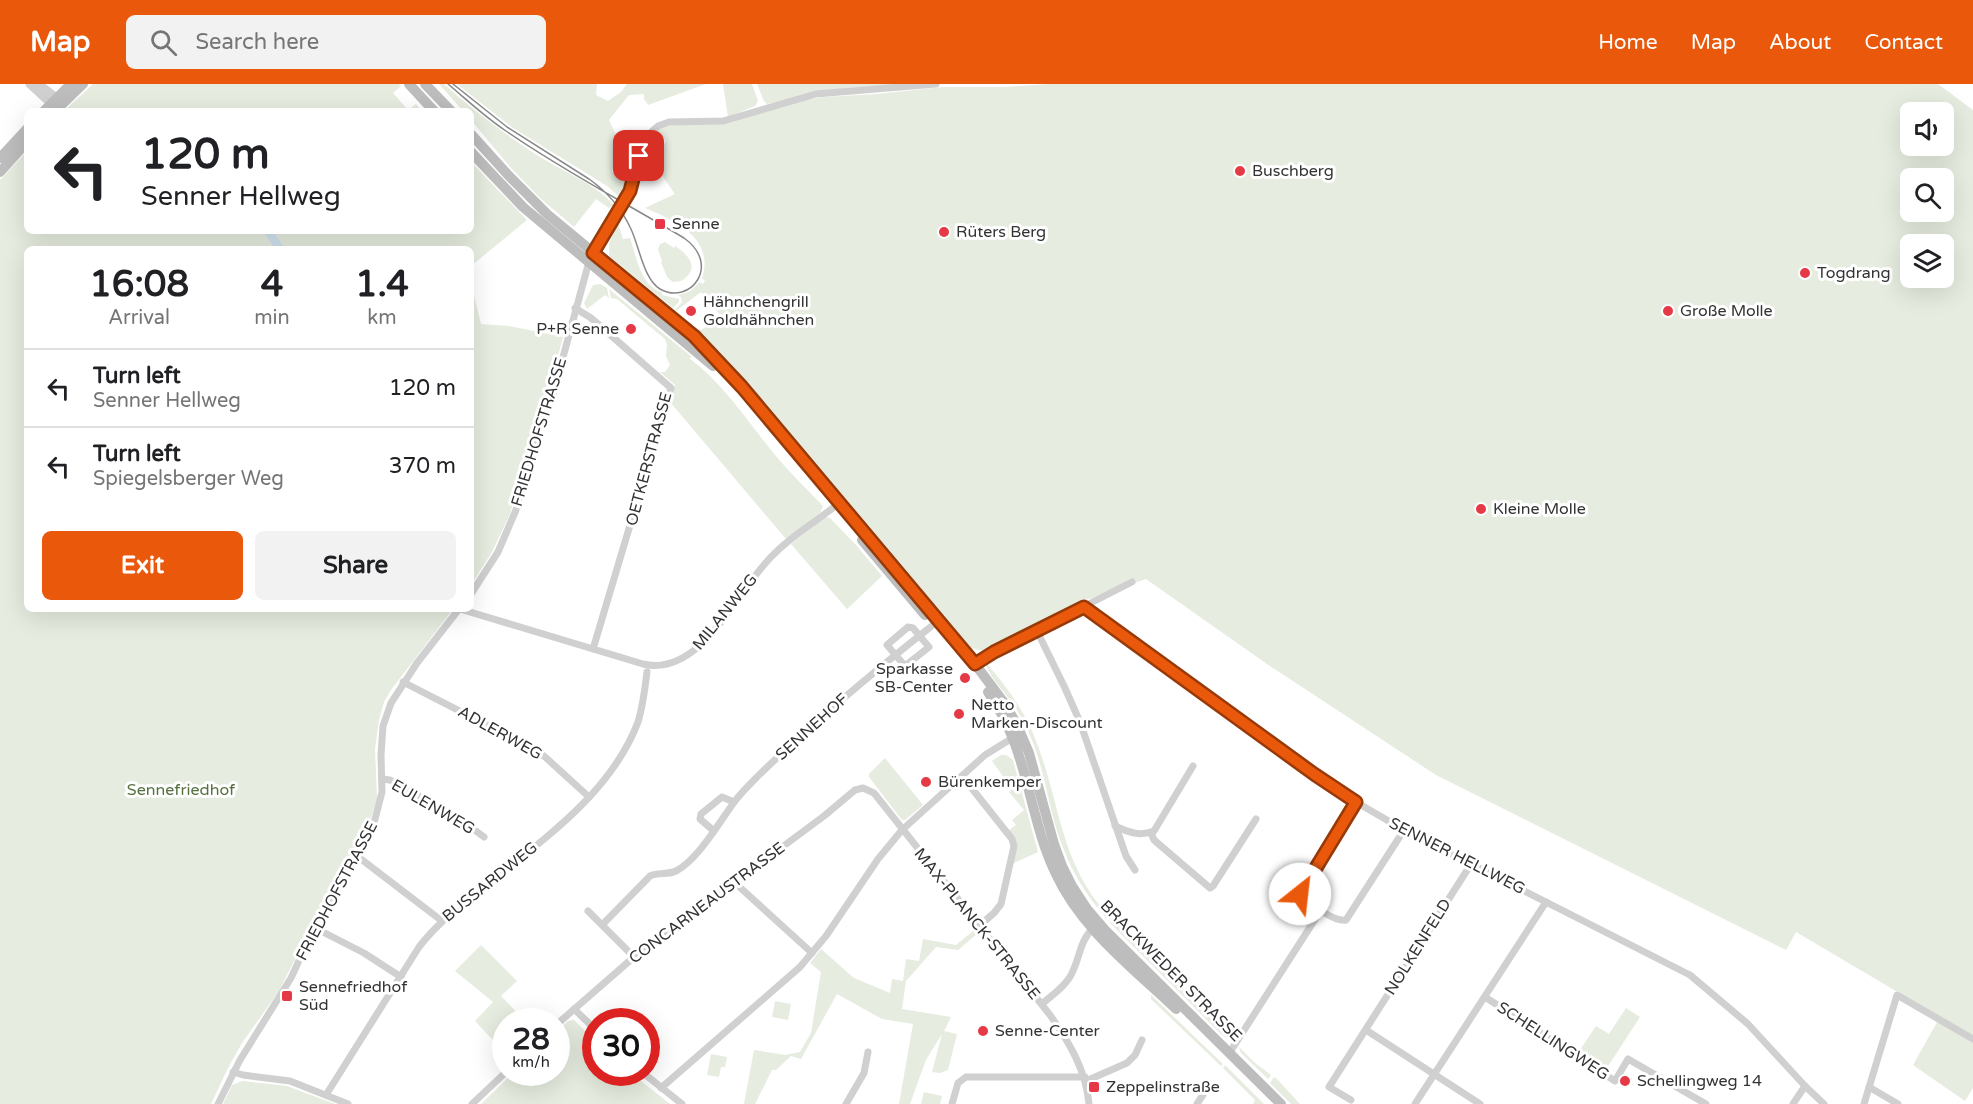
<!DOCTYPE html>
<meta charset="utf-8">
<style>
:root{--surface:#fff;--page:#f2f2f2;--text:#202124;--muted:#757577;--line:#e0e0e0;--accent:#ea580c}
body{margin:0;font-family:"Varela Round",sans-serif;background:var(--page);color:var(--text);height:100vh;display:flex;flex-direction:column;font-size:22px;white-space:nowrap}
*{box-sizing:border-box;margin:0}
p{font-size:20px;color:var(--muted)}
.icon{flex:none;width:33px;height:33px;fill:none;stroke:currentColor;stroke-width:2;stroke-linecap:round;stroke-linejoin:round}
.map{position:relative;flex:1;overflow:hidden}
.sheet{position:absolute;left:24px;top:162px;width:450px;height:366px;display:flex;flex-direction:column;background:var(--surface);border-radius:9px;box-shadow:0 6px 24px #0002}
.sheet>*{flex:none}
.guide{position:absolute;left:24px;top:24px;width:450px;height:126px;border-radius:9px;box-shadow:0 6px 24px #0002;background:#fff;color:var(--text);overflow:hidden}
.buttons{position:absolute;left:1900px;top:18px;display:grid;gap:12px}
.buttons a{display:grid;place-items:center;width:54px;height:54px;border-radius:9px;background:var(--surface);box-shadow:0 6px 24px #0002;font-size:30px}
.speed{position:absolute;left:492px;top:924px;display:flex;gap:12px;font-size:30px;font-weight:700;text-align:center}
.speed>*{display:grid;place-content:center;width:78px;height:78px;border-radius:50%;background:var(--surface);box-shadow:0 6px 24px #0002;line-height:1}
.speed small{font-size:15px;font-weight:400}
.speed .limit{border:9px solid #d22;background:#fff;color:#111}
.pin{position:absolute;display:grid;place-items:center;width:51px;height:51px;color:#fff;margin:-26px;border-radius:12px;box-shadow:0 3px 9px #0006}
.me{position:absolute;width:66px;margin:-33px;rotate:29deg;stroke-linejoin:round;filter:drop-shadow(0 0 4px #0008)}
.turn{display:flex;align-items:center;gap:21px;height:126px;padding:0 18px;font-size:27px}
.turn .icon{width:78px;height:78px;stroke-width:2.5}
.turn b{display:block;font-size:42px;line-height:51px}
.eta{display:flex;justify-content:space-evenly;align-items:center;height:102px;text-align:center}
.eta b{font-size:36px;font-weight:700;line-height:42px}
.button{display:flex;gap:12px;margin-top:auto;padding:12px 18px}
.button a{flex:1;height:69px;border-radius:9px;background:var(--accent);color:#fff;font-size:24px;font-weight:700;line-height:69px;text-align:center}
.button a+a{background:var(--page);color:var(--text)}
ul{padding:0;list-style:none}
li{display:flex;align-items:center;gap:18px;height:78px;padding:0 18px;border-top:2px solid var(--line)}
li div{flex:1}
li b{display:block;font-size:22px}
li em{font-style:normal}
header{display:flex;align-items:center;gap:36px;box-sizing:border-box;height:84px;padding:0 30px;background:var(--accent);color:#fff}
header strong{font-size:28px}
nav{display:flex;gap:33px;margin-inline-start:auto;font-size:21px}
.search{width:420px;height:54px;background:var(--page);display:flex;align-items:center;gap:15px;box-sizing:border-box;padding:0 21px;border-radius:9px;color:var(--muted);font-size:22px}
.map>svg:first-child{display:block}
.green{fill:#e6ecdf;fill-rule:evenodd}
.water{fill:#cfe2ee}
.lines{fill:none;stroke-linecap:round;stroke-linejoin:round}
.minor{stroke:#d0d0d0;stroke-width:7}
.tertiary{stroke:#d0d0d0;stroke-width:9}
.secondary{stroke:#bdbdbd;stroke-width:10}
.tram{stroke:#888;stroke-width:1.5}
.route-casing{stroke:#983908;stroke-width:15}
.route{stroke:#ea580c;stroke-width:10}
.poi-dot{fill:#e63946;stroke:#fff;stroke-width:2}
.labels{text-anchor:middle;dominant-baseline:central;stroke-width:6;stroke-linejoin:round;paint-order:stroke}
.poi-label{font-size:16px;fill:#333;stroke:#fff;text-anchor:start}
.street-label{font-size:16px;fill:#333;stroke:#fff}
.park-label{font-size:16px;fill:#56703f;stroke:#fff}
</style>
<header>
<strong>Map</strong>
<div class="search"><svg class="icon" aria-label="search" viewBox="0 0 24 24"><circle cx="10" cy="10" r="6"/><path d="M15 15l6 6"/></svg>Search here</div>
<nav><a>Home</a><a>Map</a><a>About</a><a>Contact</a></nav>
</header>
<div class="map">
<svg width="1973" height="1020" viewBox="0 0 1973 1020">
<rect width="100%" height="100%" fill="#fff"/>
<g class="green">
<path d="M93 0H399L401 2 393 9 408 26 416 20 422 27H64Z"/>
<path d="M439 0H444C473 26 504 50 537 71 563 88 593 98 614 121L609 124 596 115 574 143 540 114 511 84 471 36V27H463Z"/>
<path d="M457 0H597L596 11 608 17 621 8 627 0H706L648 21 644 15V10L629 11 609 36 616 51 640 62 639 64 617 54 612 88 630 97 621 114 607 102 513 44Z"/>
<path d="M723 0H752L758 17 755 22 728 33Z"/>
<path d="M757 0H907L845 4 767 20 764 17Z"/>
<path d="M1049 0H1938L1973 26V1004L1965 1017 1913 981 1940 933 1796 848 1786 866 1436 691 1267 580 1146 495 1083 517 984 567 971 564C880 456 792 346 695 244L701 246 722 233 701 208 676 227 675 226 682 218 681 213 678 211 689 208 700 198 703 200 705 196 702 195C715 154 676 137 645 124L675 110 654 80 644 70 647 67 660 72 666 56 653 49 663 43 673 41 719 40 804 16 824 13 877 10 943 3H1005ZM1911 28H1944V62H1911ZM1911 94H1944V128H1911ZM1911 160H1944V194H1911Z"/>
<path d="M27 67V147H471V78L527 136 471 182V165H27V525H453L391 606 384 618 379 636 375 665 377 715 367 746 302 861 279 907 242 959 228 984 211 1020H0V96Z"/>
<path d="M618 139 623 155 630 154C636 172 641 203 662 208V211L679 215V218L673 224 609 172V160Z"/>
<path d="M665 158 674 164 675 162C689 171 701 185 681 197L673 198 667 193 661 178 662 177 658 165 660 160Z"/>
<path d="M471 199 481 240 509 242 563 253 548 309 530 354 510 430 492 468 471 501Z"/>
<path d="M600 200 607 204 609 214 605 211 587 225 584 219 593 201Z"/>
<path d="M609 205 692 273 689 274C724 300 748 338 775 371 790 389 807 405 823 422L820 429 786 455 670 318 675 301 660 288H665L670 281 666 272 667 261 665 255 617 215 611 214Z"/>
<path d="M825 433 830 434 856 461 882 492 847 525 791 460Z"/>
<path d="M986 579C1008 603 1029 634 1039 665 1061 725 1061 779 1107 830L1105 832 1109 837C1080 806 1064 773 1053 733 1046 705 1041 676 1029 649 1024 638 1018 627 1011 617 1003 606 989 593 986 579Z"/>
<path d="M1001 671H1006L1013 676 1038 768 1014 779 1016 759 1009 746 1016 741 1012 736 1024 726 1009 708 1012 705 992 677Z"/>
<path d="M885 674 923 721 905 736H902L869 693V690Z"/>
<path d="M1113 835V837L1231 955 1223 952 1110 839Z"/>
<path d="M974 846 977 850 958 866 936 863 906 897 902 925 951 933 944 947 957 950 948 986 940 989 932 988 942 950 926 976 910 1020H899L913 940 882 935 837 910 801 975 791 972 776 986H772L755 1020H744L754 966 785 971 800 968 811 949 821 888 810 879 821 865 854 894 890 909 892 895 903 897 906 875 919 877 923 855 956 861Z"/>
<path d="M481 861 517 897 501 912 525 937 506 938 505 969 475 937 493 918 455 887Z"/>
<path d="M1151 911 1223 980 1221 982 1151 915Z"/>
<path d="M775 917 791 920 788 936 772 933Z"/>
<path d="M1626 924 1640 933 1605 987 1578 969 1596 942 1609 950Z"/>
<path d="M574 936 595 957 596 988 631 989 670 1020H481L513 989 556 988 557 948 568 937Z"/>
<path d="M1239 963 1255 979 1271 991 1268 995 1241 969Z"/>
<path d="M711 970 727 973 725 983H721L719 993 707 991Z"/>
<path d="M1225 981 1264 1020H1253L1255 1016 1223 984Z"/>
<path d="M1274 993 1277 995 1300 1020H1291L1270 999Z"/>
<path d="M242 997 287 1002 335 1020H223L232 1001Z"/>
<path d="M924 1008 942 1012 940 1020H921Z"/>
</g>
<path class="water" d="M263 147H273L285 165H275Z"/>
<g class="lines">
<g class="minor">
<path d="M575 224 591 234 671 304 593 565"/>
<path d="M471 510 498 468 516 426 533 358 553 310 590 174 630 107 639 72 649 50 658 42 669 38 723 37 816 10 936 0"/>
<path d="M1084 523 1314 690 1356 718 1404 746 1690 891 1748 940 1805 1002 1824 1020"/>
<path d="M460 525 643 580C702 594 737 505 773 471 791 452 814 439 834 423"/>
<path d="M908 543 913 544 929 563 905 582 887 561Z"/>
<path d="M1037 547 1064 602 1080 638 1126 772 1135 786"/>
<path d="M975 580 994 568 1132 498"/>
<path d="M403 598 532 664 544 672 589 713"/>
<path d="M962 692 1012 755 1014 762 1001 820 994 829 979 842"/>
<path d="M382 695 390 696 457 733 484 753"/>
<path d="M1356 718 1301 808V812C1313 820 1332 838 1346 836L1404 746"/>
<path d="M1115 742C1128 748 1140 753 1154 747L1193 682"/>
<path d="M714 747 700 735 701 730 722 713 734 718"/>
<path d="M1151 749 1154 756 1210 804 1213 802 1256 735"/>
<path d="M357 772 442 837"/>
<path d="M734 798 812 869"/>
<path d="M588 827 634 873"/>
<path d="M603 840 650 792C658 788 668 791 676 787 698 776 720 737 735 717 741 709 749 701 756 694 812 639 872 589 933 541"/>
<path d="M317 845 364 869 401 893"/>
<path d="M1485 913 1615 997 1628 975 1706 1020"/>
<path d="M1042 920C1052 911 1067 901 1072 889 1081 871 1079 857 1095 842"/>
<path d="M574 925 596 946"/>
<path d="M556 941 634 873 824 732 855 706 863 704 874 709 1050 931C1069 958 1086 986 1089 1020"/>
<path d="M1366 946 1480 1020"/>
<path d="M1230 968 1321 826"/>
<path d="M233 988 243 991 290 997 348 1020"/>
<path d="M642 988 682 1020"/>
<path d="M1086 997 1127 979 1135 971 1142 956"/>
<path d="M1869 1003 1898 1020"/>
<path d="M661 1004 800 883 826 852 878 775 902 746 985 671 1014 653"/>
<path d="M326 1011 419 863C436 841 457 824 479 807 538 759 610 712 638 638 643 622 645 604 647 588"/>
<path d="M1351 1016 1329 1003 1471 780"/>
<path d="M218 1020 240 976 291 894 302 870 374 739 382 708 381 671 383 642 391 619 417 579 459 525"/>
<path d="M472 1020 506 988"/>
<path d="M846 1020 864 989 868 968"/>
<path d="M952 1020 958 999 966 993H1085"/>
<path d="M1197 1020 1208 1003"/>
<path d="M1415 1020 1546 818"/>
<path d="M1793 1020 1805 1002"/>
<path d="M1864 1020 1897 911 1973 955"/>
</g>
<g class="tertiary">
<path d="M30 0 55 23"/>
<path d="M38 0 63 19"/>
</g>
<g class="secondary">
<path d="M409 0 434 27"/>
<path d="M425 0 451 27"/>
<path d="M44 27 71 0"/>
<path d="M55 27 83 0"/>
<path d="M471 50 509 92 547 130 694 252 772 337 975 580 1005 620 1017 641 1029 669 1054 760 1062 782 1072 802 1087 825 1105 846 1281 1020"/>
<path d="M471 68 523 123 713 282"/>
<path d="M0 74 27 45"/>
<path d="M0 88 27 58"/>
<path d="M862 456 925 531"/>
<path d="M988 608C1029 665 1027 728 1055 788 1080 844 1133 884 1176 925"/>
</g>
<path class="tram" d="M448 0C467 16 485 33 506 47 562 86 624 118 684 154 722 181 690 222 660 205 643 195 639 160 630 143 621 124 606 107 589 95L507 43 453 0"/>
</g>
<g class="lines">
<defs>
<path id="route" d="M639 72 630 107 593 169 694 252 742 303 975 580 994 568 1084 523 1314 690 1356 718 1300 810"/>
</defs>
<use href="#route" class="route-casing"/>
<use href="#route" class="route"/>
</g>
<g class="poi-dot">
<circle cx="1240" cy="87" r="6"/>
<rect x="654" y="134" width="12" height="12" rx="3"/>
<circle cx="944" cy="148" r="6"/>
<circle cx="1805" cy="189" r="6"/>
<circle cx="691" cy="227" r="6"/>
<circle cx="1668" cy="227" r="6"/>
<circle cx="631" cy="245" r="6"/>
<circle cx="1481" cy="425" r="6"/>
<circle cx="965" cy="594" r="6"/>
<circle cx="959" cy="630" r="6"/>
<circle cx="926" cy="698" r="6"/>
<rect x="281" y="906" width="12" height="12" rx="3"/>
<circle cx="983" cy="947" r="6"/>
<circle cx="1625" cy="997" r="6"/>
<rect x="1088" y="997" width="12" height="12" rx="3"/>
</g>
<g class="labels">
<g class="poi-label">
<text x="1252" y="87">Buschberg</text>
<text x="672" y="140">Senne</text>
<text x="956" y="148">Rüters Berg</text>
<text x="1817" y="189">Togdrang</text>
<text x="703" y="218">Hähnchengrill<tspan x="703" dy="18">Goldhähnchen</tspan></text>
<text x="1680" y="227">Große Molle</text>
<text x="619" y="245" text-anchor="end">P+R Senne</text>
<text x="1493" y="425">Kleine Molle</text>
<text x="953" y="585" text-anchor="end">Sparkasse<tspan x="953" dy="18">SB-Center</tspan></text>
<text x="971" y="621">Netto<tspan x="971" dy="18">Marken-Discount</tspan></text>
<text x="938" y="698">Bürenkemper</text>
<text x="299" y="903">Sennefriedhof<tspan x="299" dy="18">Süd</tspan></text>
<text x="995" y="947">Senne-Center</text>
<text x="1637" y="997">Schellingweg 14</text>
<text x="1106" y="1003">Zeppelinstraße</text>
</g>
<g class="street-label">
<text transform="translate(539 348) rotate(-73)">FRIEDHOFSTRASSE</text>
<text transform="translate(649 375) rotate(-75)">OETKERSTRASSE</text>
<text transform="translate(725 528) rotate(-51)">MILANWEG</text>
<text transform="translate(812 643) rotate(-42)">SENNEHOF</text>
<text transform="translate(500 649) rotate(29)">ADLERWEG</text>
<text transform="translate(433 723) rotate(30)">EULENWEG</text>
<text transform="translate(1457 772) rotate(27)">SENNER HELLWEG</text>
<text transform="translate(490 798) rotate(-39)">BUSSARDWEG</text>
<text transform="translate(337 807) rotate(-62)">FRIEDHOFSTRASSE</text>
<text transform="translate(707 819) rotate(-37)">CONCARNEAUSTRASSE</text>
<text transform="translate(977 840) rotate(51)">MAX-PLANCK-STRASSE</text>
<text transform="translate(1418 863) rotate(-58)">NOLKENFELD</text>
<text transform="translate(1171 887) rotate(45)">BRACKWEDER STRASSE</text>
<text transform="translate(1553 957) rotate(33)">SCHELLINGWEG</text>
</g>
<g class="park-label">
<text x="181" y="706">Sennefriedhof</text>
</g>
</g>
</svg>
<div class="buttons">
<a><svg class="icon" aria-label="sound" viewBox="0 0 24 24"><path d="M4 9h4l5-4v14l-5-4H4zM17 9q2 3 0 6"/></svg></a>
<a><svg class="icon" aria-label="search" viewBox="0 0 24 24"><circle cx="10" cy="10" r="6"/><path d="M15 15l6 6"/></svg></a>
<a><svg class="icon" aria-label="layers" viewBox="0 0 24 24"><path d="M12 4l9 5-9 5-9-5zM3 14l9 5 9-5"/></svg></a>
</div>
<div class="speed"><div>28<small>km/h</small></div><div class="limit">30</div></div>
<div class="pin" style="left:639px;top:72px;background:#d93025"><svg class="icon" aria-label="arrive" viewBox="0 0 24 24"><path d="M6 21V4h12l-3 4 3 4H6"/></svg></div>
<svg class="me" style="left:1300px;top:810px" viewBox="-20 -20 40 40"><circle r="19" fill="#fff"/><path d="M0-13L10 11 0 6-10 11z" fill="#ea580c"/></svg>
<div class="guide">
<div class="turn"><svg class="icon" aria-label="left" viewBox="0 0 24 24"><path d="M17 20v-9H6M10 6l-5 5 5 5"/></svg><div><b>120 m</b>Senner Hellweg</div></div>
</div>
<section class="sheet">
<div class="eta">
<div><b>16:08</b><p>Arrival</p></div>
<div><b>4</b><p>min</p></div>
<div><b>1.4</b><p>km</p></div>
</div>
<ul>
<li><svg class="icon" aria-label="left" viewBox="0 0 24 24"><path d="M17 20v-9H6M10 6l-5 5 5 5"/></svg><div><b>Turn left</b><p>Senner Hellweg</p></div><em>120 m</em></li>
<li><svg class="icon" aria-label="left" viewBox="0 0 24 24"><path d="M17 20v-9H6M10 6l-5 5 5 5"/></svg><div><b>Turn left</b><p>Spiegelsberger Weg</p></div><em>370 m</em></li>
</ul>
<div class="button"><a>Exit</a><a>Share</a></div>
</section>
</div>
